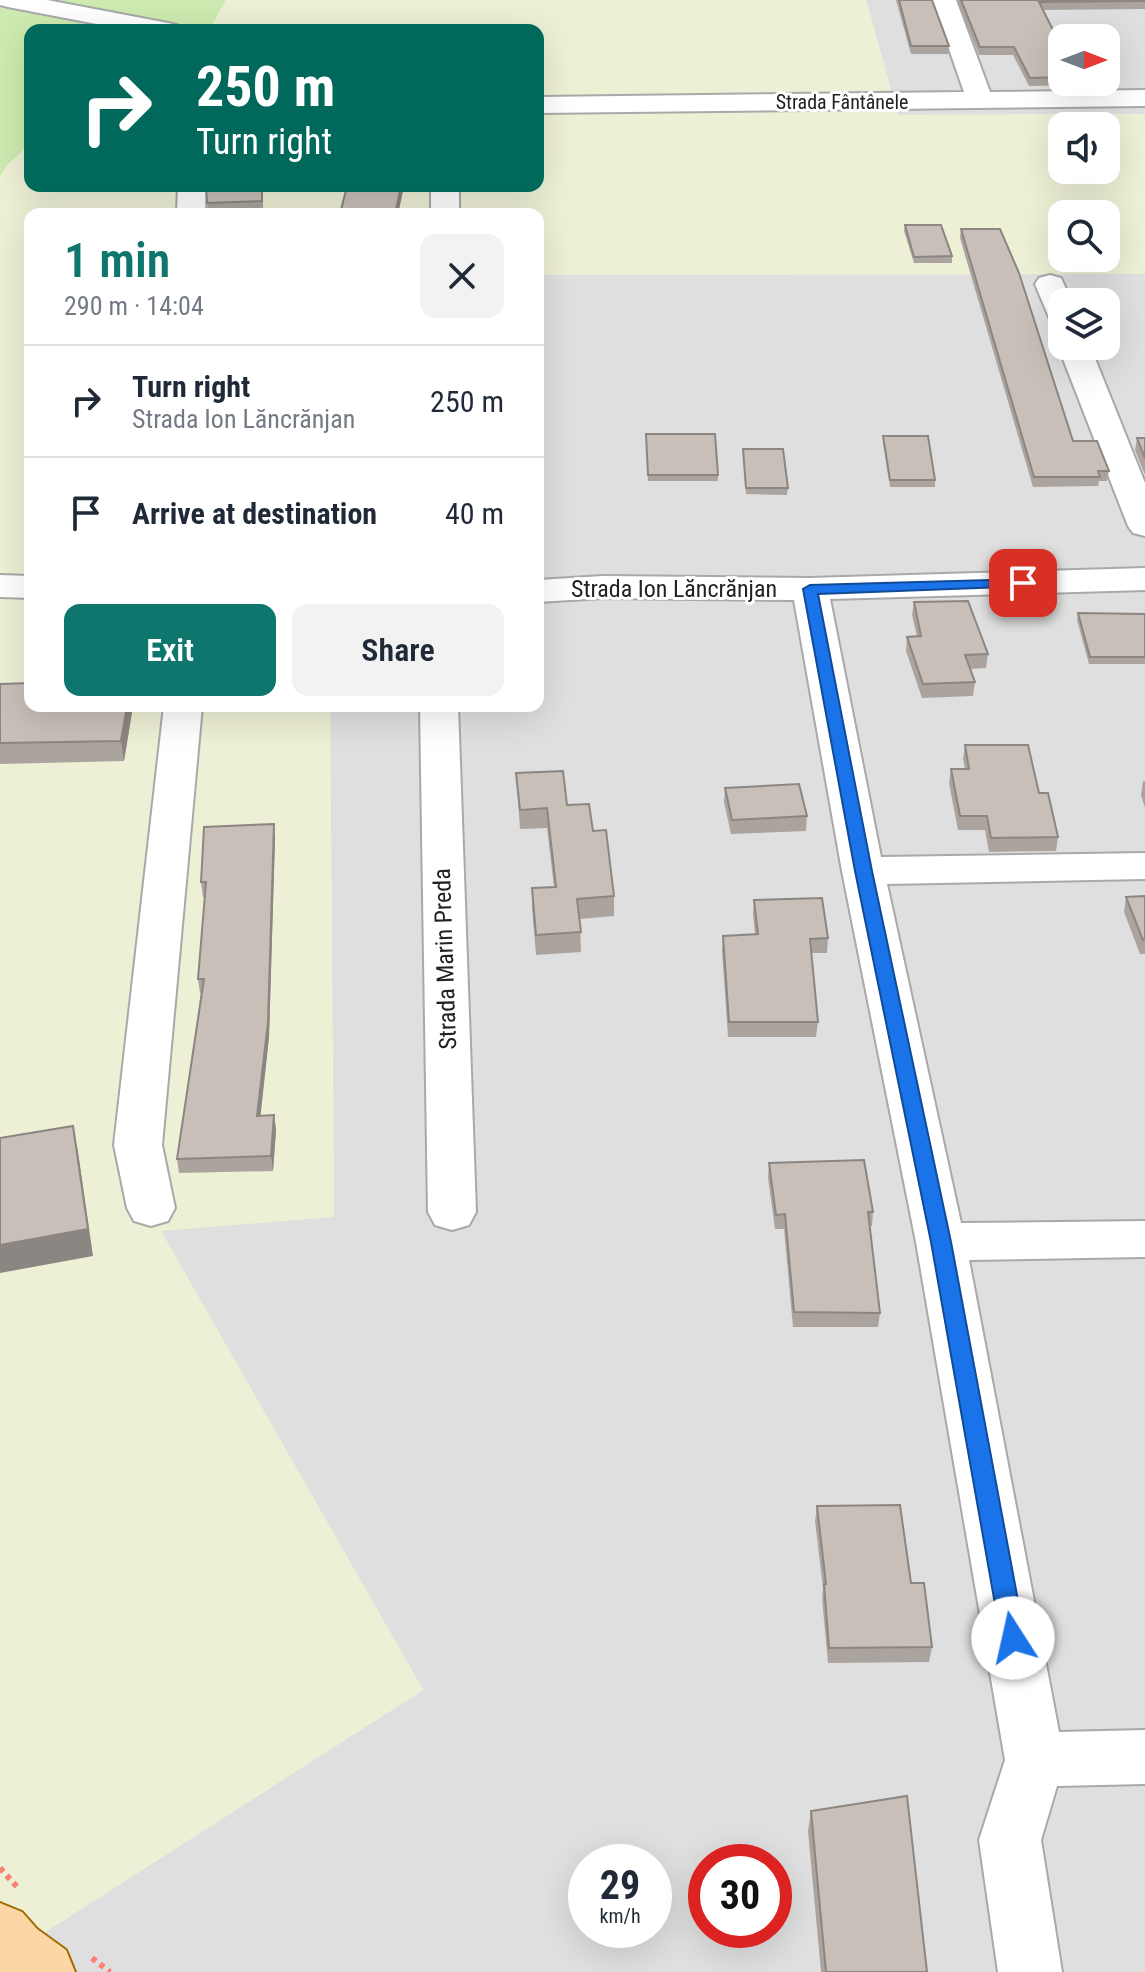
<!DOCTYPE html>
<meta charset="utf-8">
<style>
:root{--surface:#fff;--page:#f2f2f3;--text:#1f2937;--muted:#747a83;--line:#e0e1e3;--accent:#0f766e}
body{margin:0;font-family:"Roboto Condensed",sans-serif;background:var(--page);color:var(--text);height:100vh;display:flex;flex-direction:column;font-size:30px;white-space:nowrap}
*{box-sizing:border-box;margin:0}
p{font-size:26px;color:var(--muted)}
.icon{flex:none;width:44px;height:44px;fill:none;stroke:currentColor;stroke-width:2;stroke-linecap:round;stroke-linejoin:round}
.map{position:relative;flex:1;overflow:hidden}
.details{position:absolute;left:24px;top:208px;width:520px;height:504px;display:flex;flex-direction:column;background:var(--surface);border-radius:16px;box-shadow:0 8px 32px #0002}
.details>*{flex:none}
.banner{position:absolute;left:24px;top:24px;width:520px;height:168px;border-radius:16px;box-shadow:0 8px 32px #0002;background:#00695c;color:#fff;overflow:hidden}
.needle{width:52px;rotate:90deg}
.fabs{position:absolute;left:1048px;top:24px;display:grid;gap:16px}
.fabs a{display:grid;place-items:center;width:72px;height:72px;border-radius:16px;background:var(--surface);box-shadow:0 8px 32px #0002;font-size:40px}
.speed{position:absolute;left:568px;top:1844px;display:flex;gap:16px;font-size:40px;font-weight:700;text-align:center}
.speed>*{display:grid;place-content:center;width:104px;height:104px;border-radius:50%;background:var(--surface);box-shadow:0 8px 32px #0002;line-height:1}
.speed small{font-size:20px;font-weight:400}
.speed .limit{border:12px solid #d22;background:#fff;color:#111}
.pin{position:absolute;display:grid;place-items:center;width:68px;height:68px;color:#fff;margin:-34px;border-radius:16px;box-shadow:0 4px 12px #0006}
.me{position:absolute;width:88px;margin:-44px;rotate:350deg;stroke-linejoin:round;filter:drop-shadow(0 0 6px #0008)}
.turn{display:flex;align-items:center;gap:28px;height:168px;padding:0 40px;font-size:36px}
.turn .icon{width:104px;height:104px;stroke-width:2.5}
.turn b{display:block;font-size:56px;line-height:68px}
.round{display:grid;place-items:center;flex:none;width:84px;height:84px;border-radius:16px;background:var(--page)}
.head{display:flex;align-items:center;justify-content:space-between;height:136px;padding:0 40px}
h1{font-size:48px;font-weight:600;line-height:60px;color:var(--accent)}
.button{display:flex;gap:16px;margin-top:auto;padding:16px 40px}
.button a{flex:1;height:92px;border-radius:16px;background:var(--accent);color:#fff;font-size:32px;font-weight:600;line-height:92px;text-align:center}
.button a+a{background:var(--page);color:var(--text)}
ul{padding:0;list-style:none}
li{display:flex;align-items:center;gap:24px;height:112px;padding:0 40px;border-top:2px solid var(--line)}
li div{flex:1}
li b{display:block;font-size:30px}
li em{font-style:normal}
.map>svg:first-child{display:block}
.residential{fill:#e0dfdf;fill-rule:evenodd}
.farmland{fill:#eef0d5;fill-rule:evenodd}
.grass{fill:#cdebb0}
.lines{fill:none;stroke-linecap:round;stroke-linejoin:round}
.minor-casing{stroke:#a9a9a9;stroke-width:4}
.major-casing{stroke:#a06b00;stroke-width:4}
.path{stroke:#fa8072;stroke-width:6;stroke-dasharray:5 5;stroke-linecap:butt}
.minor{fill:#fff;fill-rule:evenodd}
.major{fill:#fcd6a4;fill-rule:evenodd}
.wall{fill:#aba49e}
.shaded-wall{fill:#8b8681}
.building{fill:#c7bfb8;stroke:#8b8681;stroke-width:2}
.route{fill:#1a73e8;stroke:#114b97;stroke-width:2}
.labels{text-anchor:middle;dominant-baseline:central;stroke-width:6;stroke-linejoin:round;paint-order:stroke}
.far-street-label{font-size:20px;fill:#222;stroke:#fff}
.street-label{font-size:24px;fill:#222;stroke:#fff}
</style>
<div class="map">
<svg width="1145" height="1972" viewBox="0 0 1145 1972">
<rect width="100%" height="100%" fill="#f2efe9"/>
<g class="residential">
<path d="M866 0H1145V114L898 115ZM1062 38H1106V82H1062Z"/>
<path d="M696 273 1145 274V1972H0V1961L423 1690 160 1230 334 1216 330 706H538V275ZM1062 302H1106V346H1062ZM586 1862H654V1930H586ZM706 1862H774V1930H706Z"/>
</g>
<path class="farmland" d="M226 0H866L898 115 1145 114V274L538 275V214H30V706H330L334 1217 161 1231 423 1690 0 1961V176L7 164 30 144V186H538V30H209ZM1062 126H1106V170H1062ZM1062 214H1106V258H1062Z"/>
<path class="grass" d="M0 0H226L209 30H30V144L8 164 0 176Z"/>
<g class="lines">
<defs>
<g id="minor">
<path d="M0 0H47L168 23 177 25 180 30H128L8 7 0 5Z"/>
<path d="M932 0H956L990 92 1145 90V106L538 113V97L964 92Z"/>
<path d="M178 186H206L205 214H177Z"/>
<rect x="431" y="186" width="28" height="28"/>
<path d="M1050 275 1061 278 1072 302H1062V325L1051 322 1035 284 1039 278Z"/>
<path d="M1062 341V346H1090L1145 483V536L1133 533 1128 526 1058 346Z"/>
<path d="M1145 568V590L830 599 881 857 1145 853V879L887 884 961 1223 1145 1221V1257L969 1260 1059 1732 1145 1730V1784L1057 1786 1041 1840 1062 1972H998L979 1840 1005 1760 916 1242 842 871 794 600 603 598 538 602V580L603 576 810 578Z"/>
<path d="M0 575 30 576V598L0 597Z"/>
<path d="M164 706H202L162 1145 175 1208 168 1221 151 1226 134 1221 127 1208 114 1145Z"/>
<path d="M420 706H458L476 1212 469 1225 452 1230 435 1225 428 1212Z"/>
</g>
<path id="major" d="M0 1903 22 1912 37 1929 66 1950 75 1972H0Z"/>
</defs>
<use href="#minor" class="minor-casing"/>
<use href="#major" class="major-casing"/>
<g class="path">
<path d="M0 1868 18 1888"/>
<path d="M92 1958 110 1972"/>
</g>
<use href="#minor" class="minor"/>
<use href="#major" class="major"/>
</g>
<g class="wall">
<path d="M896 0H932L949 46 948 54H911Z"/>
<path d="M957 0H1145V9L1043 10 1062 48V82H1076V85L1029 86 1013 55H979Z"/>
<path d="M206 186H404L398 214 347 186 263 188V212L208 214Z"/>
<path d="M465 186H498V187Z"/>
<path d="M905 225 952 256V263H914L904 231Z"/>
<path d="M961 229 1073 441 1109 471 1107 481H1099L1098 486 1033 487 960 238Z"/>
<rect x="538" y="326" width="5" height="42"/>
<path d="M646 434 718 475V481H648Z"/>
<path d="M883 436 935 480V487H890L883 442Z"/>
<path d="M1137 438H1145V475L1135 450Z"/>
<path d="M743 449 788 488 787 495 746 494Z"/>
<path d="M914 602 988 654 986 668 970 669 975 682 973 696 922 698 906 651 907 637 917 636 912 615Z"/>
<path d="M1078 613 1145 614V664H1089L1077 620Z"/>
<path d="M0 684 133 706 124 761 0 764Z"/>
<path d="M965 745 1039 793 1058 837 1056 851 989 852 985 830H958L949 783 951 769H965L963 759Z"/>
<path d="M516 773 567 805 593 831 614 896V916L580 919 581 952 536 955 532 908V888L554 887 547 828 520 829Z"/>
<path d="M1143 781H1145V808L1141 795Z"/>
<path d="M725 788 807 816 806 831 731 834 724 802Z"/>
<path d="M275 838 269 1037 260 1116 274 1115 276 1130 273 1171 179 1173 177 1159 201 993H200L198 979 205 897H203L201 882Z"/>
<path d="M1145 896V954H1140L1124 912 1126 897Z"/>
<path d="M754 900 828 938 827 953H811L818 1022 816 1037H728L722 951 723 936 755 934 753 914Z"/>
<path d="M769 1163 873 1212 872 1226H869L880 1313 878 1327H793L784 1229H775L768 1178Z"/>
<path d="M817 1506 911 1583 932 1647 929 1662 828 1663 822 1598 823 1588 815 1521Z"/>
<path d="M811 1811 927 1972H821L808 1831Z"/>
</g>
<g class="shaded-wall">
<path d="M401 186H404L398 214H395Z"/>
<path d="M127 706H133L124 761 121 741Z"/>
<path d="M274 824 275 838 269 1037 259 1130 257 1116Z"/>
<path d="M274 1115 276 1130 273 1171 271 1156Z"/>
<path d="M73 1126 78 1152 93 1256 0 1273V1245Z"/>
</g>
<g class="building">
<path d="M899 0H932L949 46H911Z"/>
<path d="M961 0H1145V1L1039 2 1062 48V77L1030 78 1014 47H980Z"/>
<path d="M206 186H262V201L207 203Z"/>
<path d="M347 186H401L395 214H340Z"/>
<path d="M905 225H941L952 256 914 257Z"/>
<path d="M961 229H1000L1019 273 1073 441H1097L1109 471H1098L1100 477H1034Z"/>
<path d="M538 326H543V361L538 362Z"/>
<path d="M646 434H715L718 475H648Z"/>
<path d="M883 436H928L935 480H890Z"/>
<path d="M1137 438H1145V458Z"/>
<path d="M743 449H783L788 488H746Z"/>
<path d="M968 601 988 654 965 655 975 682 923 684 907 637 921 636 914 602Z"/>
<path d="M1078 613 1145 614V657H1090Z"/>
<path d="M30 683V706H127L121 741 0 743V684Z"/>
<path d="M965 745H1028L1039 793H1048L1058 837 991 838 987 816H960L951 769H969Z"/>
<path d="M563 771 567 805 589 804 593 831 606 830 614 896 577 899 581 932 536 935 532 888 556 887 547 808 520 810 516 773Z"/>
<path d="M799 784 807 816 732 820 725 788Z"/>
<path d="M274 824 268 1022 257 1116 274 1115 271 1156 177 1159 204 979H198L206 882H201L204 827Z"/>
<path d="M1145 896V939L1143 940 1126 897Z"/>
<path d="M822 898 828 938 810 939 818 1022H729L723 936 758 934 754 900Z"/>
<path d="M73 1126 88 1229 0 1245V1138Z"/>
<path d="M864 1160 873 1212H868L880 1313 794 1312 785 1214 776 1215 769 1163Z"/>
<path d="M900 1505 911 1583H924L932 1647 829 1648 824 1584H826L817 1506Z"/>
<path d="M907 1796 927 1972H826L811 1811Z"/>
</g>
<path class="route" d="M1023 579 1028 580V586L818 594 872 871 951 1242 1025 1638 1021 1645 1013 1648 1004 1645 1001 1638 931 1242 855 871 803 589 810 585Z"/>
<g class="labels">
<g class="far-street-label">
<text x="842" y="102">Strada Fântânele</text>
</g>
<g class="street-label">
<text x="674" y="589">Strada Ion Lăncrănjan</text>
<text transform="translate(445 959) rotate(-92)">Strada Marin Preda</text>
</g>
</g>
</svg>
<div class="fabs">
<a><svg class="needle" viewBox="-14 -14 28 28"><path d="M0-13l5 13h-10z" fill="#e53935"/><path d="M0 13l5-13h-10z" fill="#747a83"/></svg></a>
<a><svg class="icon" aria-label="sound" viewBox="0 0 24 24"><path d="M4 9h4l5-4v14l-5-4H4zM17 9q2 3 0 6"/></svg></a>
<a><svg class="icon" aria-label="search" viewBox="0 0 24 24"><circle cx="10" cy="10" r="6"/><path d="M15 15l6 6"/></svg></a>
<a><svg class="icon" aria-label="layers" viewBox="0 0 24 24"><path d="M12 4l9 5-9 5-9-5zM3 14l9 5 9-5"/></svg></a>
</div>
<div class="speed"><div>29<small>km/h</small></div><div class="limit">30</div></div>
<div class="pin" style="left:1023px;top:583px;background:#d93025"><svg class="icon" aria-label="arrive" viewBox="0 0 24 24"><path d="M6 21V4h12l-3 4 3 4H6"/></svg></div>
<svg class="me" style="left:1013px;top:1638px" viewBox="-20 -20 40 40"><circle r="19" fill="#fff"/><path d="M0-13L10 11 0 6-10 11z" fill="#1a73e8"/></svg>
<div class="banner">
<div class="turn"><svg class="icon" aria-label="right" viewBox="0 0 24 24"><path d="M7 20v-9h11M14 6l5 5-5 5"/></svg><div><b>250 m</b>Turn right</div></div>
</div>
<section class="details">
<div class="head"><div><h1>1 min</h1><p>290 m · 14:04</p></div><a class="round"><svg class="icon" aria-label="close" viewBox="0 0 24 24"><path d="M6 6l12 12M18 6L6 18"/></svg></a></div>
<ul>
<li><svg class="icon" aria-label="right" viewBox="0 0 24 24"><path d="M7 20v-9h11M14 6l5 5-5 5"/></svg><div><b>Turn right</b><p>Strada Ion Lăncrănjan</p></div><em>250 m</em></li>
<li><svg class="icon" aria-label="arrive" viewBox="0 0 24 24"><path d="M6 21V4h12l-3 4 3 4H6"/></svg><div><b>Arrive at destination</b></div><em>40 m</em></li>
</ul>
<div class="button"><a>Exit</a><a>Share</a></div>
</section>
</div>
